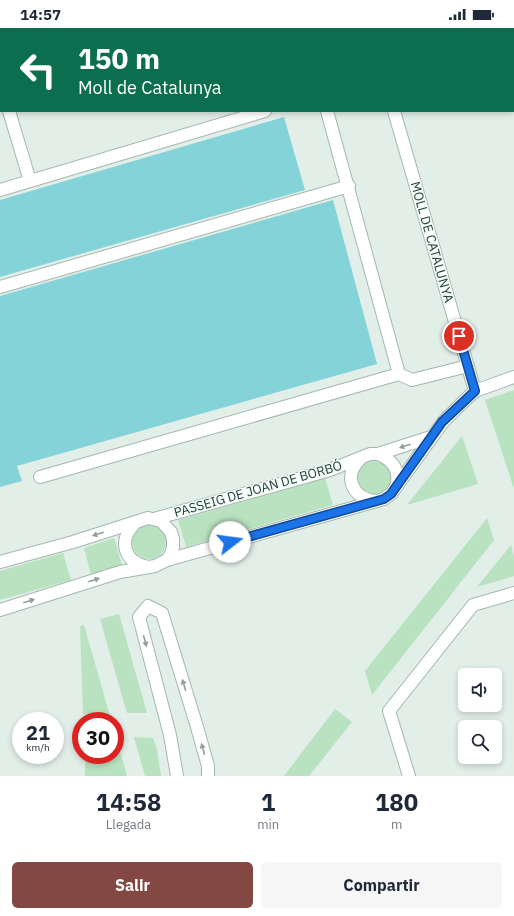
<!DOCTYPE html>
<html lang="es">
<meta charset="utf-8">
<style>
:root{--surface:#fff;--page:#f6f6f7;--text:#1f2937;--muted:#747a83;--accent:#844842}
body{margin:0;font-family:"IBM Plex Sans",sans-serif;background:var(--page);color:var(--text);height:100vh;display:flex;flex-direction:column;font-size:15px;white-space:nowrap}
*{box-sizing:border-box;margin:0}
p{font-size:13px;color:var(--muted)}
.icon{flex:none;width:22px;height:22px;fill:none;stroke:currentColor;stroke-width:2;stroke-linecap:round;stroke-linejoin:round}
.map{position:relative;height:748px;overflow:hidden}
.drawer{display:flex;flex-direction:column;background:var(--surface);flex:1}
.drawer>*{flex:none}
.hud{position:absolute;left:0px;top:0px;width:514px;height:84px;box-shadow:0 2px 6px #0003;background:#0b6e4f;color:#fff;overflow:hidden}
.controls{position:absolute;left:458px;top:640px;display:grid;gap:8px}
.controls a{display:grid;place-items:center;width:44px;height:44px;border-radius:6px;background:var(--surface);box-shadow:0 2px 6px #0003;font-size:20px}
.speed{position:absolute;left:12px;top:684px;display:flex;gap:8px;font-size:20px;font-weight:700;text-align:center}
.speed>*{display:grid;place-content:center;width:52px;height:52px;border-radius:50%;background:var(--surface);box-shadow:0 2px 6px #0003;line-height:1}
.speed small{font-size:10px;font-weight:400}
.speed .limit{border:6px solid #d22;background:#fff;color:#111}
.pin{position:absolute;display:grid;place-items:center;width:34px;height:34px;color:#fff;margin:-17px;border:2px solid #fff;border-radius:50%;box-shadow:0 1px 4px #0007}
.me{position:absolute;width:44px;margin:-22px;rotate:75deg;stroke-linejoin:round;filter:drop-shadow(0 0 3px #0008)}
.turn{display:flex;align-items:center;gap:14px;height:84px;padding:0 12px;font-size:18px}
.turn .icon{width:52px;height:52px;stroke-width:2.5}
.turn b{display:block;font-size:28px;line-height:34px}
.eta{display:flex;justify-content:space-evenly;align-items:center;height:68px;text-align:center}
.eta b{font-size:24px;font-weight:700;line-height:28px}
.primary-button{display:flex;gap:8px;margin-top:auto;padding:8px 12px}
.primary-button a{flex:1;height:46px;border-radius:6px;background:var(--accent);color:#fff;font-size:16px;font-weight:700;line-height:46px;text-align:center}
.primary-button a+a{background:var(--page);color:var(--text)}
.status{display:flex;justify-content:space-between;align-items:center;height:28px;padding:0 20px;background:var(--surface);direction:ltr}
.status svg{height:11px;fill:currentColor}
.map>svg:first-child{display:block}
.green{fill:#b8e2c0}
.water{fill:#84d3d9}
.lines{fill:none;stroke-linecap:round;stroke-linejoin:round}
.minor-casing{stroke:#a4b7af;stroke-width:14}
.minor{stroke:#fff;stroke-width:12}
.oneway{fill:#90a09a}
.route-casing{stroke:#114b97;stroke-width:10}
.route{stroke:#1a73e8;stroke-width:7}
.labels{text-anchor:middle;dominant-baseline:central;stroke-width:3;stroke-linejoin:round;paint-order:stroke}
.street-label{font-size:13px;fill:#204136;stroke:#f3faf6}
</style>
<div class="status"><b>14:57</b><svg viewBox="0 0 49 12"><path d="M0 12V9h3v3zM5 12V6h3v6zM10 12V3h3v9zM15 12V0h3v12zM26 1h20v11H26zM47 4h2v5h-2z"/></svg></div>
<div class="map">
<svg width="514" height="748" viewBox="0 0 514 748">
<rect width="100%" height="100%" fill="#e2eee8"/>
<g class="green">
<path d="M514 362V461L485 372Z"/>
<path d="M462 408 478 456 407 477Z"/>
<circle cx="374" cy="450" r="17"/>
<path d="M325 450 333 477 186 519 178 492Z"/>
<path d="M487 490 494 512 372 667 365 643Z"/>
<circle cx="149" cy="514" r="17"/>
<path d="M114 510 122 537 91 547 84 520Z"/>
<path d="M511 517 514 529V548L477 559Z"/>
<path d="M63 525 71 552 0 572V543Z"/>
<path d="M119 586 147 685H127L100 591Z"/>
<path d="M84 597 110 688 83 686 80 598Z"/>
<path d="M335 681 352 694 309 748H284Z"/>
<path d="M115 705 127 748H85V727H115Z"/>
<path d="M134 709 153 710 157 721 161 748H145Z"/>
</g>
<g class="water">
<path d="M0 0H187L1 1 0 53Z"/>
<path d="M492 0H514V55H513V1Z"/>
<path d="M284 89 305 162 0 249V172Z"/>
<path d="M333 172 377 336 17 438 22 453 0 459V268Z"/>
</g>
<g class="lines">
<defs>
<g id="minor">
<path d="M303 0V1"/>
<path d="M369 0 370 1"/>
<path d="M233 1 237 0"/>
<path d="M351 1 354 0"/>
<path d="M9 83 30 153"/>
<path d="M327 83 399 346"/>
<path d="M394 83 475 363"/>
<path d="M0 162 265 83"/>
<path d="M0 259 349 158"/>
<path d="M378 426C393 432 401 443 396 459"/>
<path d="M361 430C342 447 352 471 376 473"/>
<path d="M40 449 399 346 412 352 468 338"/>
<path d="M154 491 330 442 370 426H378L431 409"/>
<path d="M135 495C118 512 123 534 148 539"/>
<path d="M167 532 384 471 391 466 443 394 462 375 475 363 514 349"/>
<path d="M0 534 73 514 148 490 161 493 171 504 173 511V519L171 526 167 532 155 538 120 544 0 582"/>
<path d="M177 748 170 707 139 589 148 578 162 585 197 699 208 738V748"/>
<path d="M409 748 389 683 473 577 514 565"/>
</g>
</defs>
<use href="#minor" class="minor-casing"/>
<use href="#minor" class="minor"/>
</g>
<defs><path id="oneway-solid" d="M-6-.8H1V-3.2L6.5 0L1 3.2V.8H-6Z"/></defs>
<g class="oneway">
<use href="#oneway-solid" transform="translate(405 418) rotate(162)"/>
<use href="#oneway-solid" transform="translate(98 506) rotate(163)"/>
<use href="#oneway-solid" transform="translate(94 552) rotate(-18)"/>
<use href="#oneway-solid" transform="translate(29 573) rotate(-17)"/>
<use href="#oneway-solid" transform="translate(145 613) rotate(75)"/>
<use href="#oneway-solid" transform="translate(184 657) rotate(-107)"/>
<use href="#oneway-solid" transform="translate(203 721) rotate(-106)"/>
</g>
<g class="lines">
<defs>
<path id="route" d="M230 514 384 471 391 466 442 394 475 363 459 308"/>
</defs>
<use href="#route" class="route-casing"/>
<use href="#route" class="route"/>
</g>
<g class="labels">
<g class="street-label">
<text transform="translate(432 214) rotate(74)">MOLL DE CATALUNYA</text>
<text transform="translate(258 461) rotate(-16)">PASSEIG DE JOAN DE BORBÓ</text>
</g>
</g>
</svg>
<div class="controls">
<a><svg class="icon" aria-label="sound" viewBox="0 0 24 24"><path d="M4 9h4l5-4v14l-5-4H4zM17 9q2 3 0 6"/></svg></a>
<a><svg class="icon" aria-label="search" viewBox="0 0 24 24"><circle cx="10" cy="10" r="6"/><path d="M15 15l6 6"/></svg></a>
</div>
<div class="speed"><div>21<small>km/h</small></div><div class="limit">30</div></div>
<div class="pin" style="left:459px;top:308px;background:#d93025"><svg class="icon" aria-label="arrive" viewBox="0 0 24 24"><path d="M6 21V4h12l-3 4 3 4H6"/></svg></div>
<svg class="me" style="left:230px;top:514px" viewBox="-20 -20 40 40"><circle r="19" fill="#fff"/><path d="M0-13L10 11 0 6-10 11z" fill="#1a73e8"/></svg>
<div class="hud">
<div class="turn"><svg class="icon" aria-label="left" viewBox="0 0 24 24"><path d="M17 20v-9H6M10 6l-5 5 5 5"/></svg><div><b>150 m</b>Moll de Catalunya</div></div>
</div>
</div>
<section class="drawer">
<div class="eta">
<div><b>14:58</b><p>Llegada</p></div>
<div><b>1</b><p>min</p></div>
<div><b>180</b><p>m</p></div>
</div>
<div class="primary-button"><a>Salir</a><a>Compartir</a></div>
</section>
